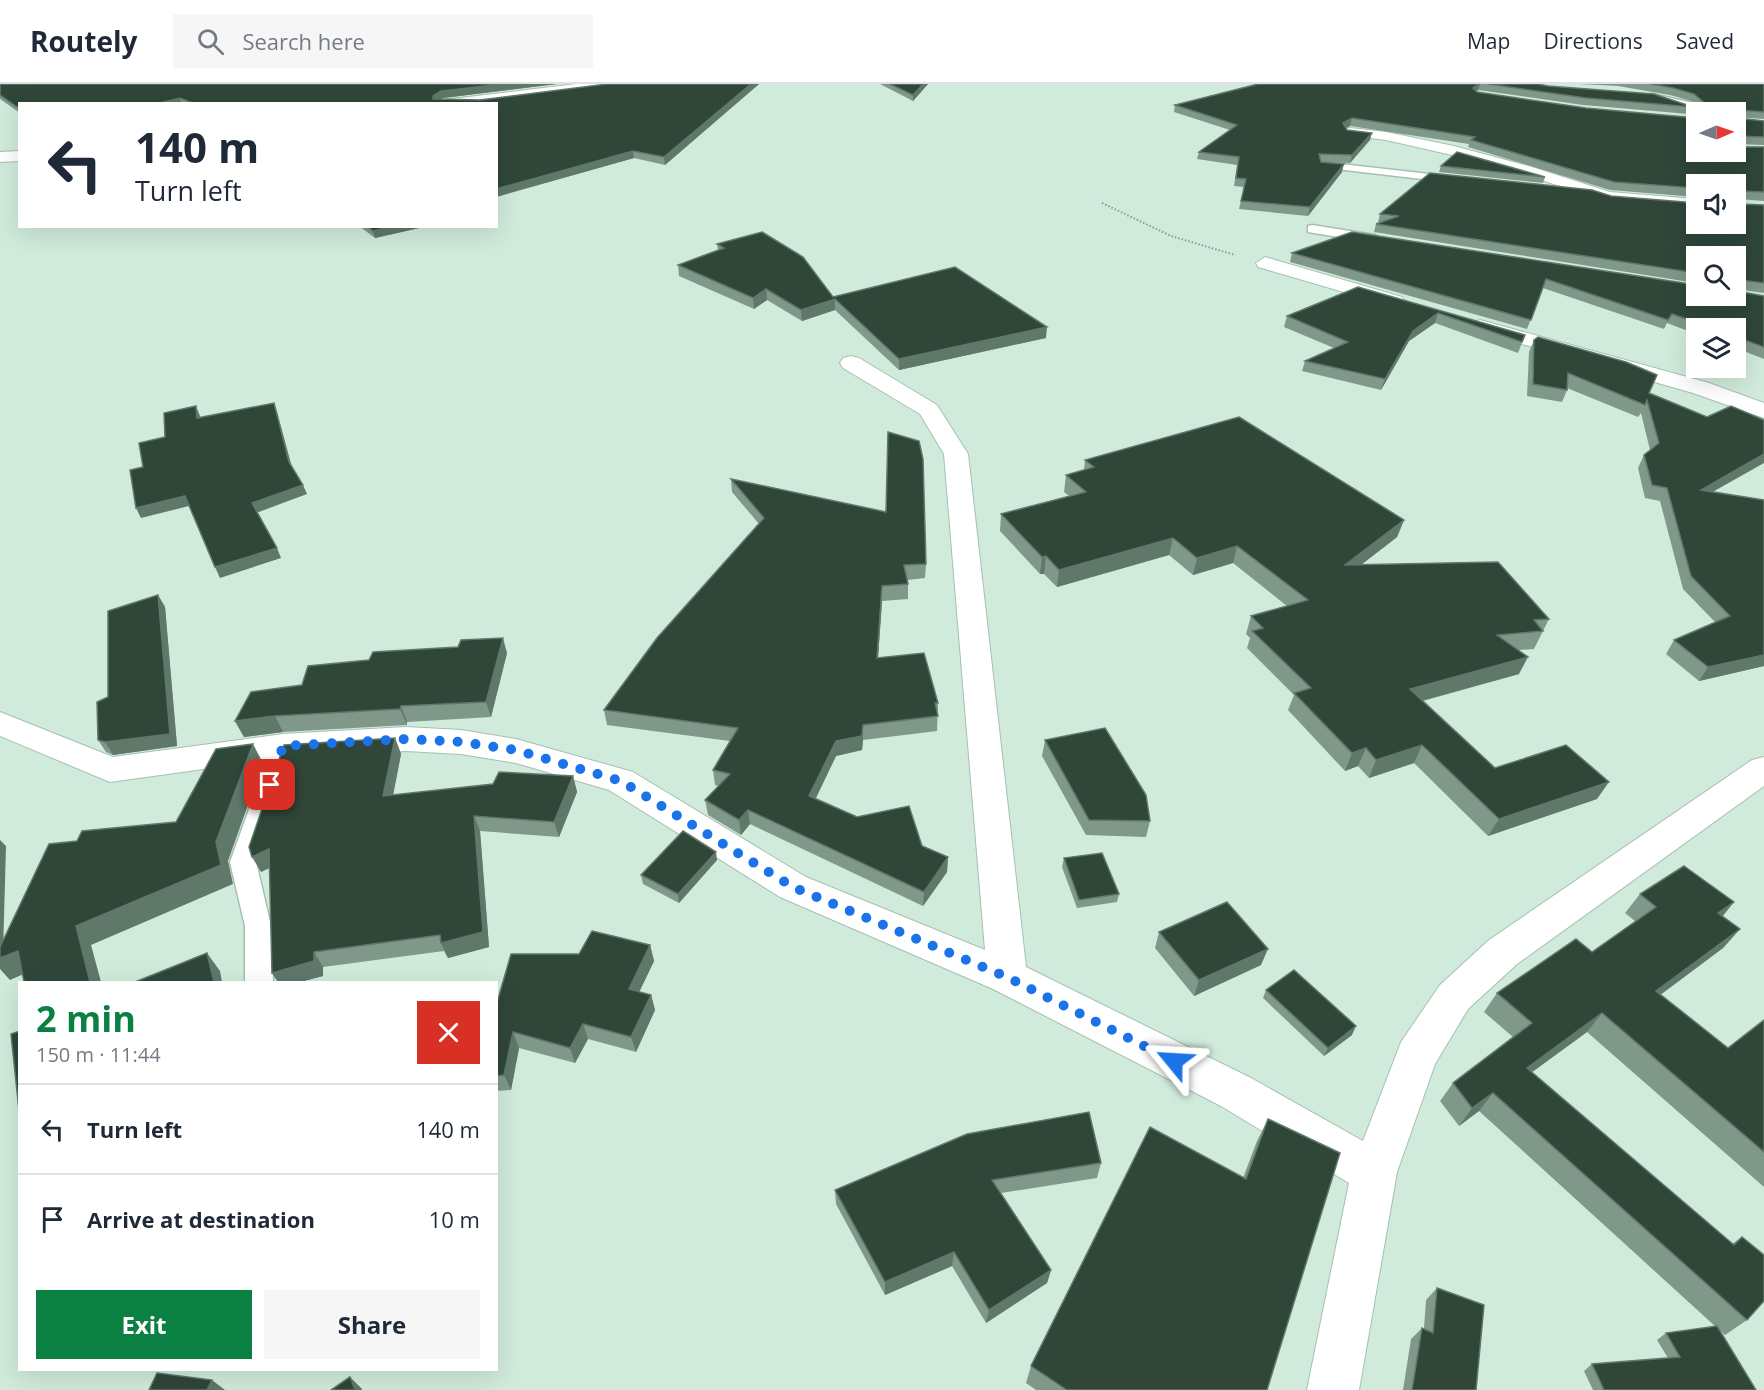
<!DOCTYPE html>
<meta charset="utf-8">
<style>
:root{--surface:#fff;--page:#f6f6f7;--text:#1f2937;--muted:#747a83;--line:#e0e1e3;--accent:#0b8043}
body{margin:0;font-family:"Open Sans",sans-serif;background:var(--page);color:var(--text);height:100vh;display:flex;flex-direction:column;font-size:22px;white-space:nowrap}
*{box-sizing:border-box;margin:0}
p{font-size:20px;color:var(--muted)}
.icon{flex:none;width:33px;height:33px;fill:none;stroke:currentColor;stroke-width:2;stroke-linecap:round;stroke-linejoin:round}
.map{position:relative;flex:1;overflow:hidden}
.drawer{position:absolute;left:18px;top:897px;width:480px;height:390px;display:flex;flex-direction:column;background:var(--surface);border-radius:0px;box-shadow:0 6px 24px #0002}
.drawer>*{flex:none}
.guide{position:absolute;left:18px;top:18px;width:480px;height:126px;border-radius:0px;box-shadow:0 6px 24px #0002;background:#fff;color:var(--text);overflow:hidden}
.needle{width:39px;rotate:88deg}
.buttons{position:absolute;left:1686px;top:18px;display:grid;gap:12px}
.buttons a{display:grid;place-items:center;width:60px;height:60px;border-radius:0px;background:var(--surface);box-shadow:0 6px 24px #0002;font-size:30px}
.pin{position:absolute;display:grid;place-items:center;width:51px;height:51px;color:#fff;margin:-26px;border-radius:12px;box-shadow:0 3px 9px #0006}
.me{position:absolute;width:66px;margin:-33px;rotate:297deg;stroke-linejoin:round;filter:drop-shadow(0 0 4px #0008)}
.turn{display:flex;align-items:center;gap:21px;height:126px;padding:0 18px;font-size:27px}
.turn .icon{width:78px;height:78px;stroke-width:2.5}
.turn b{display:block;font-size:42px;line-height:51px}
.round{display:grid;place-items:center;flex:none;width:63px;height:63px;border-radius:0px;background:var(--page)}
.summary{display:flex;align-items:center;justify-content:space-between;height:102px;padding:0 18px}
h1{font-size:36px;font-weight:700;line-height:45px;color:var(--accent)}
.button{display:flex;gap:12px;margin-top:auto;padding:12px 18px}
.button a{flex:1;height:69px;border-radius:0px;background:var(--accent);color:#fff;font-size:24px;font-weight:700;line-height:69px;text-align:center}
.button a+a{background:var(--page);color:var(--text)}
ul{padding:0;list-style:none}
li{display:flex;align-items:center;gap:18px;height:90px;padding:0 18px;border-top:2px solid var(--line)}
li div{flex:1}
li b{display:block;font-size:22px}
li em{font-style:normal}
header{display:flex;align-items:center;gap:36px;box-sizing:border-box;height:84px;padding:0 30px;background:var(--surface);border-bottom:2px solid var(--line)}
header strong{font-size:28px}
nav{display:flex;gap:33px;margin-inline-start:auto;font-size:21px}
.search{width:420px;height:54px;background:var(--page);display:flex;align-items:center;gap:15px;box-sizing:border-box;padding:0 21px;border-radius:0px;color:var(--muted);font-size:22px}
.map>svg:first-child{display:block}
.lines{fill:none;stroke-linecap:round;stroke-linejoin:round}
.service-casing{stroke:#a6c0b0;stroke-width:3}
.minor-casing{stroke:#a6c0b0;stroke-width:2}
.path{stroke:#879c90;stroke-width:2;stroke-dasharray:1.5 2;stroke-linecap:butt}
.service{fill:#fff;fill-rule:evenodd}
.minor{fill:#fff;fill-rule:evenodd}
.wall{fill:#80988a}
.shaded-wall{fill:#5f786a}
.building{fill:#2f4639;stroke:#5f786a;stroke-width:1.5}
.route{stroke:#1a73e8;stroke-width:10;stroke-dasharray:0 18}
</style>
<header>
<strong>Routely</strong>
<div class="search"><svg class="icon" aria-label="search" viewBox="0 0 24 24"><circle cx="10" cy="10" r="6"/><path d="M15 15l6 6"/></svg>Search here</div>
<nav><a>Map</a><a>Directions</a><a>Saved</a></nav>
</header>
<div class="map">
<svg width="1764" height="1306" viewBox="0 0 1764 1306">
<rect width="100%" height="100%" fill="#d0ebdb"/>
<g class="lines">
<defs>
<g id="service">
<path d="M1652 10 1689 18 1703 28 1696 31 1683 22 1649 15V11Z"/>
<path d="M1323 78 1456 93 1462 96 1456 99 1319 83V79Z"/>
<path d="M1312 141 1375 151 1381 155 1375 159 1308 148V142Z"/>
<path d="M283 654 291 656 294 662 256 778 271 842 273 898H245V842L230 778 272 662 275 656Z"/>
</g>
<g id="minor">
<path d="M576 0H616L609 4 481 20H436L443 16Z"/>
<path d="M1350 44 1386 48 1454 62 1532 83 1610 108 1696 115V125L1608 118 1520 89 1452 71 1386 56 1345 51 1343 48 1345 45Z"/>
<path d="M20 67V77L0 78V68Z"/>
<path d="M1265 173 1402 213 1405 217 1402 221 1395 223 1258 183 1256 179Z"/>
<path d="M1480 236 1709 299 1764 319V334L1693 309 1473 246 1470 242 1473 238Z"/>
<path d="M851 272 859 274 937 321 968 370 1026 883 1251 994 1363 1057 1401 958 1440 901 1489 856 1752 676 1764 673V702L1517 880 1468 925 1435 980 1397 1088 1359 1306H1307L1349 1099 1221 1022 993 905 780 813 609 706 516 679 461 670 406 667 283 674 110 698 0 652V628L113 673 283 650 406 643 461 646 516 655 633 688 806 793 985 866 944 370 920 330 843 284 840 279 843 274Z"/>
</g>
</defs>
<use href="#service" class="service-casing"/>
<use href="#minor" class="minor-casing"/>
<path class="path" d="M1102 119 1171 152 1235 171"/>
<use href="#service" class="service"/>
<use href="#minor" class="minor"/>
</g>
<g class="wall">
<path d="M0 0H557L443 14 440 15 480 16 607 0H759L665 81 634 74 496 113V20H20V29L0 15Z"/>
<path d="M880 0H928L913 17Z"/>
<path d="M1258 0H1538L1693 23 1689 30 1583 21 1478 6 1476 7 1696 68 1700 28 1701 26 1691 17 1670 11 1618 2 1580 0H1764V35L1737 33V34L1764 37V61L1736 60 1738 63H1764V117L1739 115V120L1764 121V209L1736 205V206V172H1696V200V199L1374 148 1376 140 1380 139H1378L1380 130 1611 112 1736 140 1696 100V115V113L1610 106 1468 63 1469 60 1350 42 1346 44 1347 46 1370 56 1350 79 1323 78 1342 88 1308 132 1239 125 1244 103 1234 102 1237 81 1197 75 1199 68 1230 46 1174 28 1175 21Z"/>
<path d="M1441 82 1545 93 1543 99 1439 88Z"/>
<path d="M359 142H428L375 154Z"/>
<path d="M717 160 833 213 1046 254 899 286 835 226 802 237 767 216 754 225 679 192 678 181 718 166Z"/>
<path d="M1292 169 1764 212V275L1736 264V244H1696V250L1667 239 1664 245 1543 204 1527 245 1290 178Z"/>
<path d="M1358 203 1525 251 1518 269 1435 239 1409 257 1381 306 1302 287 1305 277 1334 264 1284 243 1287 232Z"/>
<path d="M1534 256 1649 309 1713 408 1764 582 1699 597 1666 570 1674 556 1715 538 1683 505 1660 417 1645 414 1638 384 1644 371 1650 366 1641 329 1638 333 1567 304V306L1562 318 1527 312 1529 268Z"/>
<path d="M1085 376 1404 436 1397 453 1362 480 1549 535 1534 565 1519 566V590L1423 617 1495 684 1597 715 1488 752 1414 679 1369 694 1358 682 1345 687 1288 626 1294 611 1247 564 1250 554 1246 550 1251 532 1287 522 1233 479 1193 491 1169 471 1057 503 1044 490H1040L1000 447 1001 430 1069 412 1064 408 1066 391 1084 386Z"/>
<path d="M731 395 926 480 925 494 907 496 908 500V515L882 517 878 574 938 619 937 647 863 656 862 666 836 672 816 714 948 773 947 788 923 822 750 740 741 751 708 731 705 716 719 702 715 701 713 686 730 657 607 641 604 626 759 440 732 408Z"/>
<path d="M158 511 165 523 177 662 113 671 106 668 98 656 108 613Z"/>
<path d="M507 569 491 633 407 638V641L283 648 244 653 235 637 302 601Z"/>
<path d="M395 654 401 670 393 711 573 692 577 708 559 753 480 747 489 863 448 874 444 867 323 883V892L300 898H278L272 889 269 784 261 788Z"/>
<path d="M1045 656 1150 737 1146 753 1086 751 1042 672Z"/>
<path d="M1064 774 1119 810 1117 818 1077 824 1062 783Z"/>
<path d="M717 776 679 819 643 800 641 791Z"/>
<path d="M1640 810 1734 818 1722 832 1740 845 1723 864 1660 911 1728 964 1764 936V1103L1587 948 1532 988 1732 1160 1742 1153 1747 1236 1725 1251 1720 1246 1756 1306H1593L1584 1287 1592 1280 1668 1274 1657 1256 1666 1249 1716 1243 1479 1027 1459 1042 1440 1017 1453 999 1513 953 1484 928 1497 909 1592 868 1635 837 1625 829Z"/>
<path d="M1159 848 1261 881 1194 912 1155 864Z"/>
<path d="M650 861 654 877 639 908 651 911 655 926 636 968 588 955 575 979 519 964 511 1006 496 1007V922L579 870Z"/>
<path d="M1266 906 1352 951 1324 972 1263 914Z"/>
<path d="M1268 1035 1267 1306H1036L1026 1299 1031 1282 1243 1094 1257 1057Z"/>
<path d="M1101 1079 1097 1094 1001 1109 1051 1186 1047 1199 986 1239 952 1182 885 1211 836 1120 835 1106Z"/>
<path d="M1437 1204 1476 1306H1403L1411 1255 1422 1244H1424L1426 1216Z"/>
</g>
<g class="shaded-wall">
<path d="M503 0H557L443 14 435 18 433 15V12L441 7Z"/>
<path d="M751 0H759L665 81 664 73Z"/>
<path d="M923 0H928L913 17V11Z"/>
<path d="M1479 0H1480L1478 6 1471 11 1473 4Z"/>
<path d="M180 14 182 20H156Z"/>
<path d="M1352 34 1350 42 1341 47 1343 39Z"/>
<path d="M1372 49 1370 56 1350 79 1352 71Z"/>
<path d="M633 67 634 74 496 113V105Z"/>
<path d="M1344 80 1342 88 1308 132 1310 123Z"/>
<path d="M391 142H428L375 154 373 147Z"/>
<path d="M766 205 767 216 754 225 753 214Z"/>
<path d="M835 215V226L802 237 801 226Z"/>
<path d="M1438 229 1435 239 1409 257 1381 306 1385 295 1413 247Z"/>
<path d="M1047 243 1046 254 899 286V275Z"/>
<path d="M274 319 277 328 293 387 289 378Z"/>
<path d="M196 322 200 332 201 344 197 334Z"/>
<path d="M1764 370V379L1693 419 1701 406Z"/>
<path d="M303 401 307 410 256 429 252 419Z"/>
<path d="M185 412 189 422 141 434 136 424Z"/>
<path d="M1404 436 1397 453 1339 498 1345 481Z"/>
<path d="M1173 454 1169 471 1057 503 1059 486Z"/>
<path d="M1237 462 1233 479 1193 491 1197 474Z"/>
<path d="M277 464 281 474 220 494 215 483Z"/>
<path d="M1046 472 1044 490H1040L1042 473Z"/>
<path d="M882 502V517L877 589V574Z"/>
<path d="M158 511 165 523 177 662 113 671 105 658Z"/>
<path d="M503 554 507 569 491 633 486 618Z"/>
<path d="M1764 571V582L1699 597 1708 583Z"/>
<path d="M1528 573 1519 590 1402 622 1410 605Z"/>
<path d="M401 622 407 638V641L400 625Z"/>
<path d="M275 632 283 648 244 653 235 637Z"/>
<path d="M863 641V656L862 666 836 672 810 726 809 712 836 657Z"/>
<path d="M395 654 401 670 390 727 383 712Z"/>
<path d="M253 660 263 679 228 777 233 800 91 861 101 898H90L76 842 216 758Z"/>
<path d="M1422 661 1414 679 1369 694 1376 676Z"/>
<path d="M1366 664 1358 682 1345 687 1352 669Z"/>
<path d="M573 692 577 708 559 753 554 738Z"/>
<path d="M1609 698 1597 715 1488 752 1499 735Z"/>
<path d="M748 726 750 740 741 751 739 736Z"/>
<path d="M474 732 480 747 489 863 448 874 441 859Z"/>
<path d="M0 756 6 762 3 869 0 870Z"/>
<path d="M269 765 278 780 261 788 252 773Z"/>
<path d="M716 768 717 776 679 819 678 810Z"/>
<path d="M948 773 947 788 923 822 924 808Z"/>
<path d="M1734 818 1718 838V829Z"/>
<path d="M1740 845 1723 864 1640 926 1656 907Z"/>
<path d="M650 861 654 877 633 921 629 905Z"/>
<path d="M1268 865 1261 881 1194 912 1199 896Z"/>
<path d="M18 867 35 885 10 896 0 885V874Z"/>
<path d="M314 868 323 883V892L300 898H278L272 889Z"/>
<path d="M207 869 220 887 222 898H214Z"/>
<path d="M651 911 655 926 636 968 631 953Z"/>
<path d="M1602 929 1587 948 1513 1002 1527 984Z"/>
<path d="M583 940 588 955 575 979 570 964Z"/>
<path d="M1356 942 1352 951 1324 972 1328 964Z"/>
<path d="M513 948 519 964 511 1006 504 991Z"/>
<path d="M1493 1009 1479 1027 1459 1042 1472 1024Z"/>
<path d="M954 1168 952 1182 885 1211V1198Z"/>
<path d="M1051 1186 1047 1199 986 1239 989 1226Z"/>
<path d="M350 1293 362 1305V1306H355Z"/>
<path d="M212 1296 225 1306H207Z"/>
</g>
<g class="building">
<path d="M0 0H503L441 7 433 12V15L480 16 607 0H751L664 73 633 67 496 105V20H195L180 14 156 20H20V25L0 11Z"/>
<path d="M890 0H923L913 11Z"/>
<path d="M1258 0H1479L1473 4 1477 8 1586 24 1696 34V68H1736V28H1701V25L1708 22 1694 10 1673 4 1651 0H1764V28L1740 26 1737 34 1764 37V53L1740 52 1736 60 1738 63H1764V108L1740 107 1739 120 1764 121V199L1741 196 1738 201 1736 202V172H1696V189L1376 140 1399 132 1380 130 1430 89 1592 106 1611 112 1696 119V140H1736V100H1696V104L1614 98 1471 56 1475 53 1352 34 1343 39 1347 46 1372 49 1352 71 1319 70 1321 78 1344 80 1310 123 1241 117 1246 95 1236 94 1239 73 1199 68 1237 41 1175 21Z"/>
<path d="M1488 0H1538L1548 2 1654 10 1693 23 1586 14Z"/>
<path d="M1457 68 1545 93 1441 82Z"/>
<path d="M367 142H391L373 147Z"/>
<path d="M762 148 803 173 833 213 955 183 1047 243 899 275 835 215 801 226 766 205 753 214 678 181 724 164 717 160Z"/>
<path d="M1352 148 1696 201V212H1736V207L1764 212V263L1736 253V244H1712L1672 230 1668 236 1546 195 1531 236 1292 169Z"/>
<path d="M1358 203 1525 251 1522 258 1438 229 1413 247 1385 295 1305 277 1348 258 1287 232Z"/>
<path d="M1538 253 1626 278 1657 291 1649 309 1707 333 1731 322 1764 336V370L1701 406 1764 416V571L1708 583 1674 556 1730 532 1691 492 1667 404 1652 401 1644 371 1659 359 1647 316 1645 321 1568 289 1567 306 1533 300 1534 256Z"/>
<path d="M274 319 289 378 303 401 252 419 277 464 215 483 185 412 136 424 130 386 143 383 139 359 165 353 164 329 196 322 197 334Z"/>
<path d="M1239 333 1404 436 1345 481 1498 478 1549 535 1534 536 1543 547 1497 551 1528 573 1410 605 1495 684 1566 661 1609 698 1499 735 1422 661 1376 676 1366 664 1352 669 1294 609 1311 604 1252 547 1263 544 1251 532 1308 516 1237 462 1197 474 1173 454 1059 486 1046 472 1042 473 1001 430 1086 408 1066 391 1094 383 1085 376Z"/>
<path d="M888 348 919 357 923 375 926 480 904 481 908 500 882 502 877 574 924 569 938 619H935L938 632 863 641 862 652 836 657 809 712 857 733 909 722 922 762 948 773 924 808 748 726 739 736 705 716 730 690 713 686 738 644 604 626 657 554 764 434 731 395 886 428Z"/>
<path d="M158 511 170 650 105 658 98 656 97 618 108 613V527Z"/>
<path d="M503 554 486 618 401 622 400 625 275 632 235 637 251 608 302 601 308 582 369 576 373 568 458 563 461 556Z"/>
<path d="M1105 644 1146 711 1150 737 1089 736 1045 656Z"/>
<path d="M395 654 383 712 493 700 499 688 573 692 554 738 474 732 483 848 441 859 440 851 314 868V877L272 889 269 765 252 773 249 763 284 661Z"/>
<path d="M253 660 216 758 221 781 76 842 90 898H24L18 867 0 874V863L49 760 77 757 82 747 176 738 216 665Z"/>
<path d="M683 747 716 768 678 810 641 791Z"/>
<path d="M1102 769 1119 810 1079 816 1064 774Z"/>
<path d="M1684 782 1734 818 1718 829 1740 845 1656 907 1728 964 1764 936V1068L1602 929 1527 984 1734 1161 1742 1153 1764 1171V1217L1747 1236 1493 1009 1472 1024 1453 999 1532 939 1497 909 1576 855 1592 868 1656 823 1640 810Z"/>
<path d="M1227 818 1268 865 1199 896 1159 848Z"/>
<path d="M592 847 650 861 629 905 651 911 631 953 583 940 570 964 513 948 504 991 496 992V922L511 870H579Z"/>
<path d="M207 869 214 898H135Z"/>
<path d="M1294 886 1356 942 1328 964 1266 906Z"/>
<path d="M20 947V1036L11 950Z"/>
<path d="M1089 1028 1101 1079 992 1096 1051 1186 989 1226 954 1168 885 1198 835 1106 967 1050Z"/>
<path d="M1268 1035 1340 1069 1267 1306H1067L1031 1282 1150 1043 1246 1095Z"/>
<path d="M1437 1204 1484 1221 1476 1306H1412L1422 1244 1433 1249Z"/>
<path d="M1717 1242 1756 1306H1604L1592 1280 1680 1273 1666 1249Z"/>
<path d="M157 1289 212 1296 207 1306H149Z"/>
<path d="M350 1293 355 1306H331Z"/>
</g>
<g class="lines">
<path class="route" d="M270 701 283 662 406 655 461 658 516 666 621 697 793 803 1007 893 1174 977"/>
</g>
</svg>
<div class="buttons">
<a><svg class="needle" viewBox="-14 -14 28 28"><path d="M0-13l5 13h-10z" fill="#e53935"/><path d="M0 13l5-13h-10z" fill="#747a83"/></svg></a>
<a><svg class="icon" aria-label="sound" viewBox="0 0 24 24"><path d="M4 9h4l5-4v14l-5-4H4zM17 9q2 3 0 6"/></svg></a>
<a><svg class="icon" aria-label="search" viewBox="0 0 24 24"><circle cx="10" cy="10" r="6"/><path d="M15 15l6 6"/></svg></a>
<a><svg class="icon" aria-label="layers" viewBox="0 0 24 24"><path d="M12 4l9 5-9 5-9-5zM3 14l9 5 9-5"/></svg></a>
</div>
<div class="pin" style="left:270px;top:701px;background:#d93025"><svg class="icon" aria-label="arrive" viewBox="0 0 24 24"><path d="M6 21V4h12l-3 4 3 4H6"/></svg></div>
<svg class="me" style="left:1174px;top:977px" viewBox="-20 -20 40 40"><path d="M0-17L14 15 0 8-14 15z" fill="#1a73e8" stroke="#fff" stroke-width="4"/></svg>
<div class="guide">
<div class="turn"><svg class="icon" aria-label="left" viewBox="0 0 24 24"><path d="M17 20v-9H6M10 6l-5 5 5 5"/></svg><div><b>140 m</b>Turn left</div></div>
</div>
<section class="drawer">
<div class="summary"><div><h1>2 min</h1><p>150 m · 11:44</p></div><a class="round" style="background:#d93025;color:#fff"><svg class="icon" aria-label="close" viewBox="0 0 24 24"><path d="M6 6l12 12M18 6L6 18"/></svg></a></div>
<ul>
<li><svg class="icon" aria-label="left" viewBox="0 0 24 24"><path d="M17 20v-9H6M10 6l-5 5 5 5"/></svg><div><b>Turn left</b></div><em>140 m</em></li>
<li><svg class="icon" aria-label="arrive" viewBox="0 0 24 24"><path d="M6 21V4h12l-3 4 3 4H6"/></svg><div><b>Arrive at destination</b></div><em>10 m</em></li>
</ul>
<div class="button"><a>Exit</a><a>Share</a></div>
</section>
</div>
